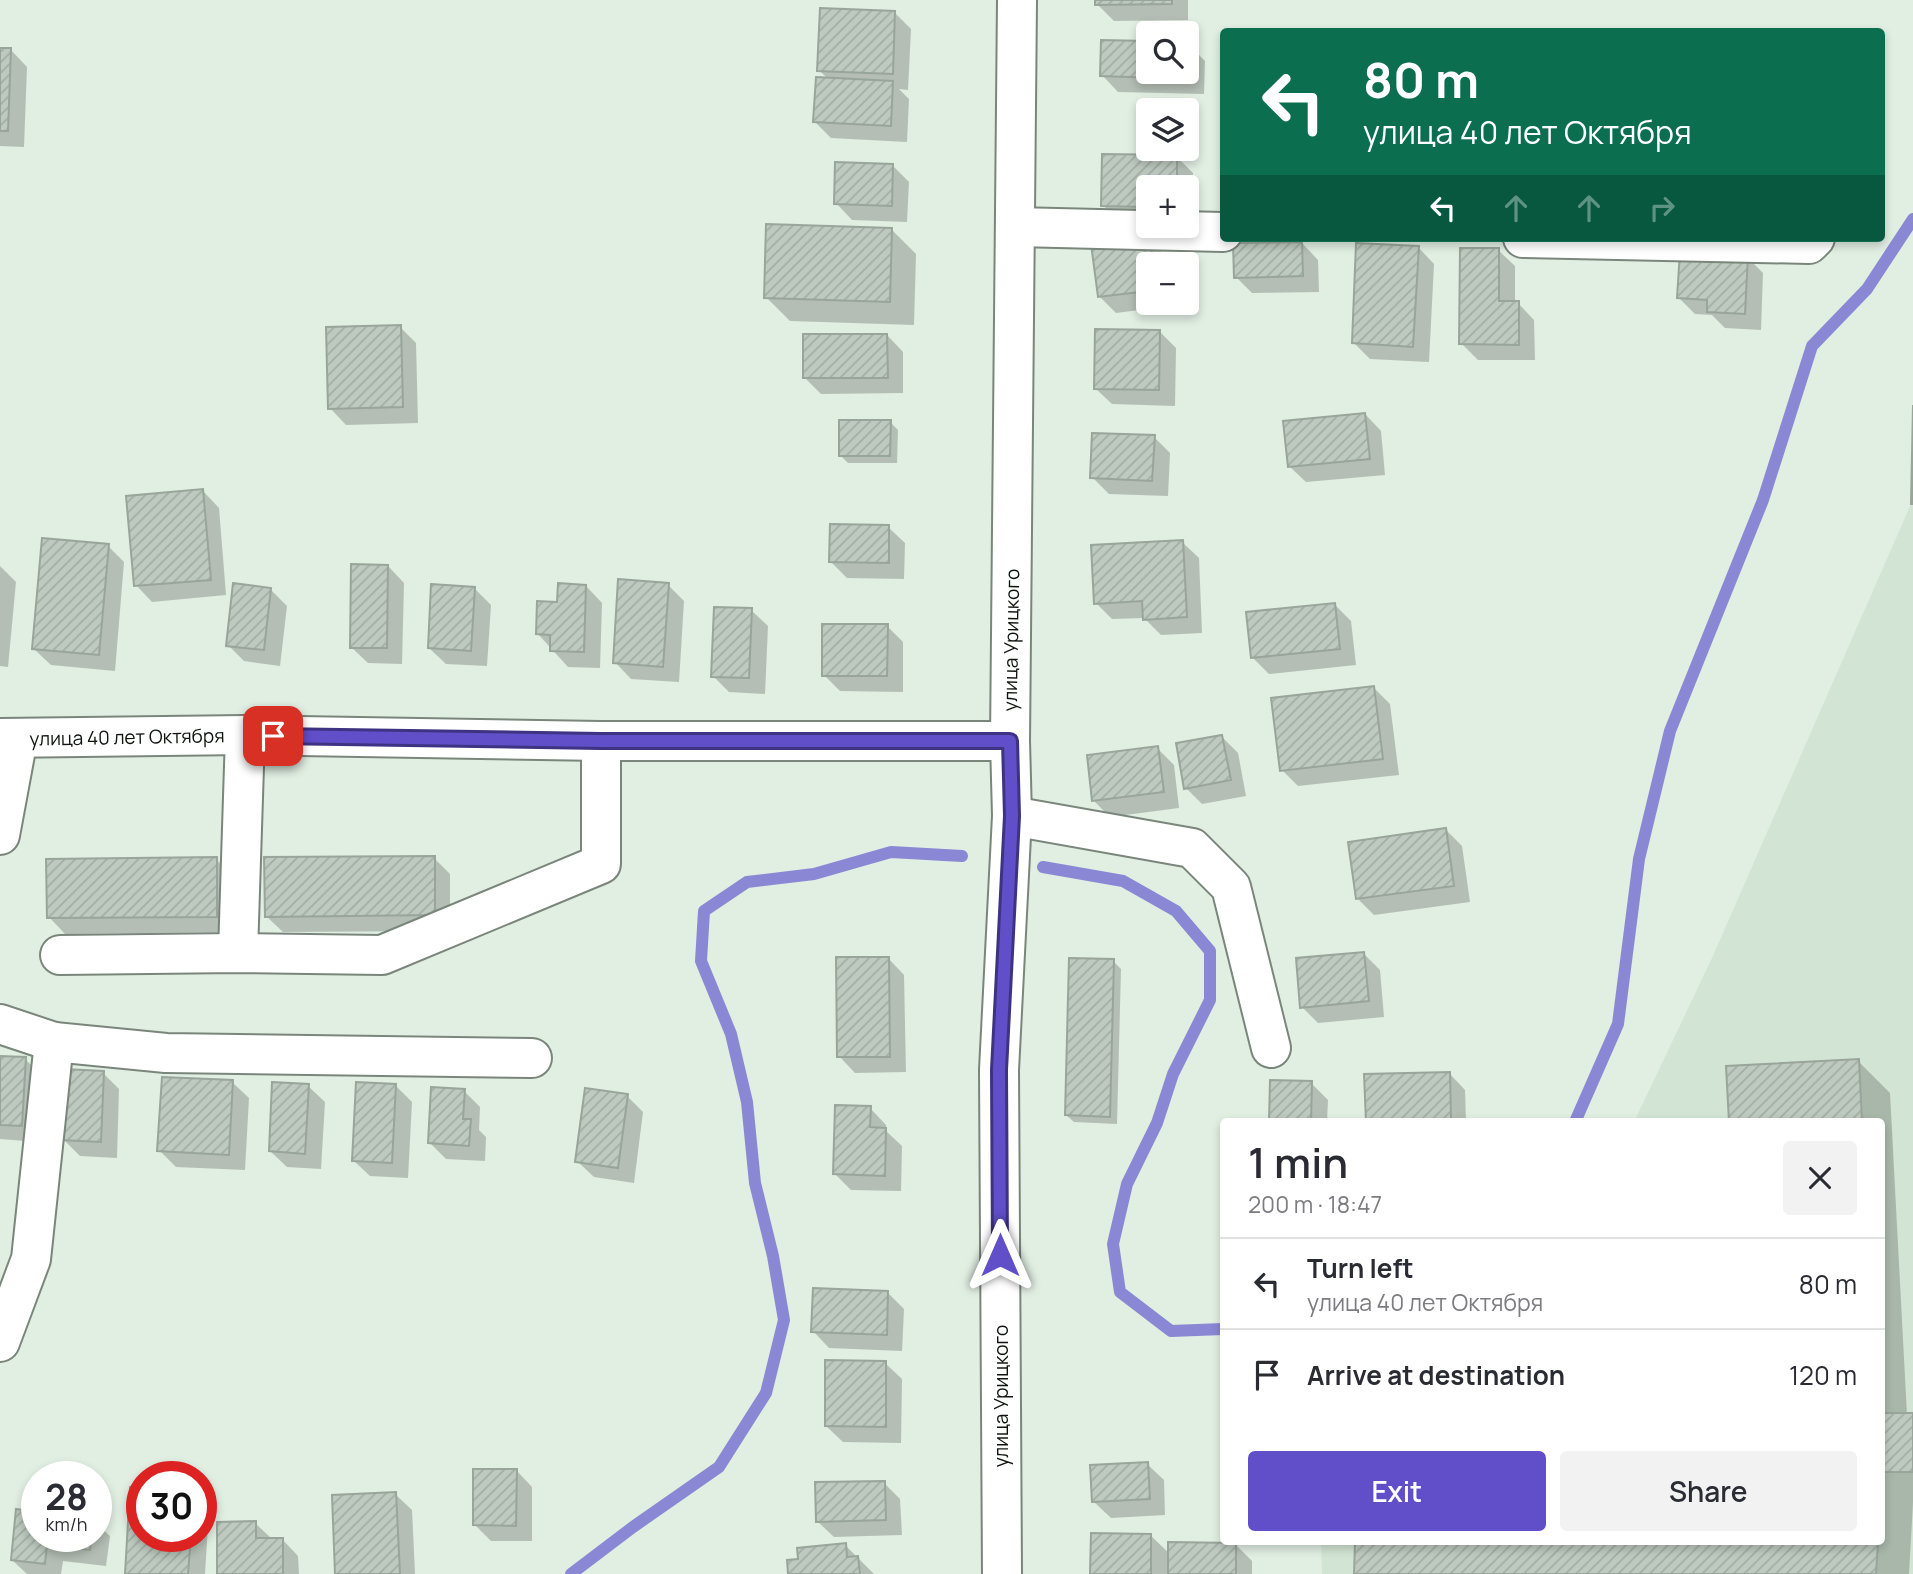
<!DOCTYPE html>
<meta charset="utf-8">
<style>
:root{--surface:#fff;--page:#f2f2f3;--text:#2b2b33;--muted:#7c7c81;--line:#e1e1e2;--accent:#604fc8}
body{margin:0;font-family:Manrope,sans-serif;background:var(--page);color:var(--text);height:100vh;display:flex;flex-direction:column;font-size:26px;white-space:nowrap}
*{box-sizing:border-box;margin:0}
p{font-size:23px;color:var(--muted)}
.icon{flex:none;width:38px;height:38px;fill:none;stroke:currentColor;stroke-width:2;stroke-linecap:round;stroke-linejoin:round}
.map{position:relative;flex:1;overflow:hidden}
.details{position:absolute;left:1220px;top:1118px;width:665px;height:427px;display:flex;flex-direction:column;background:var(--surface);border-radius:7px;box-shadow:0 4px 10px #0003}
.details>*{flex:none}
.top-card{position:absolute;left:1220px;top:28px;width:665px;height:214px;border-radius:7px;box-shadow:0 4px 10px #0003;background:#0b6e4f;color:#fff;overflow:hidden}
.tools{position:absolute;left:1136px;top:21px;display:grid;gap:14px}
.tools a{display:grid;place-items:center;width:63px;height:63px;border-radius:7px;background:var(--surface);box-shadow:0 4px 10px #0003;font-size:35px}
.speed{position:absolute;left:21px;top:1461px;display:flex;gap:14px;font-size:35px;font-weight:700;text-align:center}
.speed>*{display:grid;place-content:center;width:91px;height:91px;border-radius:50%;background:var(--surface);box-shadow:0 4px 10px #0003;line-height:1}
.speed small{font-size:18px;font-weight:400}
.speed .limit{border:10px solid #d22;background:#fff;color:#111}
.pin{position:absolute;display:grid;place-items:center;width:60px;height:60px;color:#fff;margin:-30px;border-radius:14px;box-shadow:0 4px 10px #0006}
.me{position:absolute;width:77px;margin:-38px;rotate:0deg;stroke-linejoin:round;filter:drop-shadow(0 0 5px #0008)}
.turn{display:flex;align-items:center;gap:24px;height:147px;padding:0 28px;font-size:32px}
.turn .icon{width:91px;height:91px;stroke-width:2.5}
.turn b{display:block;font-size:49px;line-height:60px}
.lanes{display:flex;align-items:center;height:66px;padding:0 28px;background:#0003;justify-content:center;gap:35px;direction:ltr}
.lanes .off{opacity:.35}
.round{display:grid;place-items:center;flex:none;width:74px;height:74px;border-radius:7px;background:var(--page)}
.headline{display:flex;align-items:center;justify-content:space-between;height:119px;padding:0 28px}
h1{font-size:42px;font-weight:600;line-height:52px}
.button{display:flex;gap:14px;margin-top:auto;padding:14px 28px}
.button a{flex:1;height:80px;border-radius:7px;background:var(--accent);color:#fff;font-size:28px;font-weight:600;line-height:80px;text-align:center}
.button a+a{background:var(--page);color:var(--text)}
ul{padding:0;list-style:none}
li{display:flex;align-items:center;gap:21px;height:91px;padding:0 28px;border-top:2px solid var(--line)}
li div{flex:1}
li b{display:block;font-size:26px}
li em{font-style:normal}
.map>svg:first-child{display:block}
.built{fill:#d2e5d4}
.shadow{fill:#0003}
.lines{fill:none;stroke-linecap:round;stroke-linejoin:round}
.stream{stroke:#8a88d4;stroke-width:12}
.building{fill:url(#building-hatch);stroke:#99a59a;stroke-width:2}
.minor-casing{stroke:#7a867b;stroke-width:42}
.minor{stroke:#fff;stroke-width:38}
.route-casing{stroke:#3e3382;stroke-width:18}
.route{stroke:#604fc8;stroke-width:12}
.labels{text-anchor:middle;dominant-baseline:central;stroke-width:5;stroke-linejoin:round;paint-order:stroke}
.street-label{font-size:19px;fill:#101410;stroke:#fff}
</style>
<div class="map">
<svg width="1913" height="1574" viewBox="0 0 1913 1574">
<defs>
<pattern id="building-hatch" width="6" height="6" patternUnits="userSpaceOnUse" patternTransform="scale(1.75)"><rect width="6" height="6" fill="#becabf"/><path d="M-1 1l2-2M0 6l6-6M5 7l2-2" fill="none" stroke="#a2ada3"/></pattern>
</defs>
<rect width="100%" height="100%" fill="#e1eee2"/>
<path class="built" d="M1913 405V1574H1322L1321 1542H1881V1122H1634L1712 958 1911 504Z"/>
<g class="shadow">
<path d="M1097 0H1188V20L1114 21 1097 4Z"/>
<path d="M895 13 911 29 908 90 899 89 909 99 907 142 831 138 815 122 828 79 819 70Z"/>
<path d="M1148 43V72H1186L1188 44 1205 61 1204 94 1118 92 1102 75Z"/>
<path d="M0 50H11L27 67 24 147 0 146Z"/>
<path d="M1177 157 1193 173V223H1186V187H1148V222H1119L1103 205Z"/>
<path d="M892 165 909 182 907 222 852 220 836 203Z"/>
<path d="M891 229 916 254 914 325 790 321 766 297Z"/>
<path d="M1149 239 1166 256 1167 264H1148V303H1171V306L1116 313 1099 296Z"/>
<path d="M1302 243 1318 260 1319 292 1252 293 1236 277Z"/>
<path d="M1418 247 1434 264 1429 362 1370 359 1353 342Z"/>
<path d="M1498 250 1515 266V303H1518L1534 320 1535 360H1478L1461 343Z"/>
<path d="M1747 257 1763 273 1761 330 1725 328 1712 315 1695 314 1679 298Z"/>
<path d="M400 327 416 343 418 423 346 425 330 408Z"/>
<path d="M1160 332 1176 348 1175 406 1112 404 1095 388Z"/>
<path d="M887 335 903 352V393L821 394 805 378Z"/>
<path d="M1365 414 1381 431 1385 475 1306 482 1289 466Z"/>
<path d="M890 422 898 430 897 463H848L840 455Z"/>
<path d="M1154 437 1170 453 1168 496 1109 494 1092 477Z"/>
<path d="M203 491 219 508 226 595 152 602 136 585Z"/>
<path d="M888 527 905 543 904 579 847 578 831 562Z"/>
<path d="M1182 542 1199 558 1202 633 1161 635 1144 618 1112 619 1096 603Z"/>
<path d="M108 546 124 562 115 671 51 665 34 649Z"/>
<path d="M0 566 16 582 8 667 0 666Z"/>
<path d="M388 566 404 583 402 664 368 663 351 647Z"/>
<path d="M668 585 684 601 679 682 631 679 615 662Z"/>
<path d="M586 586 602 603 600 668 568 667 538 634 559 604Z"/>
<path d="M474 588 491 605 487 666 446 664 429 648Z"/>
<path d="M270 589 287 606 280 666 244 661 228 645Z"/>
<path d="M1334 604 1351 621 1356 665 1269 674 1253 658Z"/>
<path d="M751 610 768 626 765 694 729 692 713 676Z"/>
<path d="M887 626 903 642V692L840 691 824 675Z"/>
<path d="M1374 688 1390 704 1399 775 1298 786 1282 770Z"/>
<path d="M1222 737 1238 753 1246 796 1202 804 1186 788Z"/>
<path d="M1157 748 1174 765 1179 808 1110 817 1094 801Z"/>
<path d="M1446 830 1462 846 1470 902 1374 915 1358 899Z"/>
<path d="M434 858 450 874V931L283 932 266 916Z"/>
<path d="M216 859 232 876 233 932 65 934 49 917Z"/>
<path d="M1363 953 1380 970 1384 1017 1318 1023 1302 1007Z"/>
<path d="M888 958 904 975 906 1072 855 1073 839 1056Z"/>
<path d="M1113 961 1121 969 1117 1124 1074 1122 1066 1115Z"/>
<path d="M0 1057 25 1059 41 1075 38 1142 0 1139Z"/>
<path d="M1858 1061 1890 1093 1907 1415H1913V1503L1909 1574H1356V1542H1881V1122H1731Z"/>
<path d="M103 1073 119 1089 117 1158 80 1156 63 1139Z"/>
<path d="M1449 1073 1465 1090 1466 1122H1368Z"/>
<path d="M232 1082 249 1098 245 1170 176 1167 159 1150Z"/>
<path d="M1311 1083 1328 1100 1327 1122H1271Z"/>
<path d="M395 1085 412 1102 408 1178 370 1176 353 1160Z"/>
<path d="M308 1086 325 1102 321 1169 287 1167 270 1151Z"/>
<path d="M464 1091 480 1107 479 1130 486 1137 485 1161 446 1159 430 1143Z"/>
<path d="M627 1096 643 1112 634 1183 594 1177 577 1161Z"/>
<path d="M870 1108 886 1125V1131L902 1146 901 1191 851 1190 835 1174Z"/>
<path d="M888 1293 904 1309 902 1351 829 1348 813 1331Z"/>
<path d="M885 1363 902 1379 901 1443 843 1442 826 1426Z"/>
<path d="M1147 1464 1164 1480 1165 1515 1111 1518 1094 1502Z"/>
<path d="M516 1470 532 1487V1541H491L475 1525Z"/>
<path d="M884 1483 900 1499 902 1535 834 1537 817 1521Z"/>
<path d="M395 1494 412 1510 415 1574H337Z"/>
<path d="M201 1501 209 1509 205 1574H127L142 1536H201Z"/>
<path d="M96 1523 110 1536 106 1566 63 1561 61 1574H27L12 1560 37 1536H96Z"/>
<path d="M255 1523 272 1539H282L298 1556 299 1574H219Z"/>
<path d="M1150 1535 1170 1554 1236 1545 1252 1561V1574H1092Z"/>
<path d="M845 1545 874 1574H790Z"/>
</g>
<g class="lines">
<g class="stream">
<path d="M1043 867 1123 881 1176 911 1210 951V1000L1173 1074 1157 1123 1127 1184 1113 1244 1120 1292 1171 1331 1223 1329"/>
<path d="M1575 1122 1618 1024 1639 859 1670 731 1763 500 1812 346 1867 289 1913 219"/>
<path d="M571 1574 633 1527 719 1467 766 1393 784 1320 773 1256 755 1183 747 1102 731 1034 701 961 704 911 747 882 814 874 891 852 962 856"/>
</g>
</g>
<g class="building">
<path d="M1095 0H1172V4L1095 5Z"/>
<path d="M820 8 895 11 893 74 817 71Z"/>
<path d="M1101 40 1148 41V72H1186V42H1189L1188 79 1100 76Z"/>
<path d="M0 48H11L8 131H0Z"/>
<path d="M816 77 893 81 891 126 813 122Z"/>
<path d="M1102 154 1177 155V187H1148V207L1101 206Z"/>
<path d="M835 162 893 164 892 206 834 204Z"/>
<path d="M766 224 892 228 890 302 764 298Z"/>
<path d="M1150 238 1153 264H1148V291L1098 297 1091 244Z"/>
<path d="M1302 242 1303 276 1234 278 1233 243Z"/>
<path d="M1356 243 1419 246 1413 347 1352 343Z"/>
<path d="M1460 248H1499V301H1519V345L1459 344Z"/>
<path d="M1680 251 1748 255 1745 314 1707 312V300L1677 298Z"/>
<path d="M401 325 403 407 328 409 326 327Z"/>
<path d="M1095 329 1160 330 1159 390 1094 389Z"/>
<path d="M803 334H887L888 378H803Z"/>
<path d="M1913 405V504H1911Z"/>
<path d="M1365 413 1370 459 1288 467 1283 421Z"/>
<path d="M839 420H891L890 456H839Z"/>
<path d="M1092 433 1155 435 1152 481 1090 478Z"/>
<path d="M203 489 211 580 134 586 126 496Z"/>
<path d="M830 524 889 525V563L829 562Z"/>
<path d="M42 538 109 544 99 655 32 649Z"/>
<path d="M1183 540 1187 617 1143 620 1142 601 1094 604 1091 545Z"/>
<path d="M351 564 388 565 387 648H350Z"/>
<path d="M618 579 669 583 663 667 613 663Z"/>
<path d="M233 583 271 588 264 650 226 646Z"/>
<path d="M558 583 586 585 584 652 550 651V635L536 634 537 601 557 602Z"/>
<path d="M431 584 475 587 471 651 428 648Z"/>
<path d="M1335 603 1340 649 1251 658 1246 612Z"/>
<path d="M714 607 752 608 749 678 711 677Z"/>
<path d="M822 624H888L887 676H822Z"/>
<path d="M1374 686 1383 759 1280 771 1271 698Z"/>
<path d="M1222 735 1231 780 1184 789 1176 743Z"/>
<path d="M1158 746 1164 792 1092 801 1087 755Z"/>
<path d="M1446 828 1454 886 1356 899 1348 842Z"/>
<path d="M435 856V915L265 917 264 857Z"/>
<path d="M217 857V917L47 918 46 859Z"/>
<path d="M1364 952 1369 1001 1300 1008 1296 958Z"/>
<path d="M836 957H889L890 1057H837Z"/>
<path d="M1069 958 1114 959 1110 1117 1065 1115Z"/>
<path d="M0 1056 26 1057 22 1126 0 1125Z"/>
<path d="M1859 1059 1862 1122H1729L1726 1066Z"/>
<path d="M64 1069 104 1071 101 1142 61 1140Z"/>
<path d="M1450 1072 1451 1120 1366 1122 1364 1074Z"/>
<path d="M162 1077 233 1080 229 1155 157 1151Z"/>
<path d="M1270 1080 1312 1081 1311 1122H1269Z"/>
<path d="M272 1082 309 1084 305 1154 269 1151Z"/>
<path d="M356 1082 396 1084 392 1163 352 1161Z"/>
<path d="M431 1087 465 1089 463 1119H471L469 1146 428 1143Z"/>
<path d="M585 1088 628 1094 618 1168 575 1162Z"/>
<path d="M835 1105 871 1106 870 1127 886 1128 885 1176 833 1174Z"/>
<path d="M813 1288 888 1291 887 1335 811 1332Z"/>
<path d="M825 1360 886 1361V1427L825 1426Z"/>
<rect x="1881" y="1413" width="32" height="59"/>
<path d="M1148 1462 1150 1499 1092 1502 1090 1465Z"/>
<path d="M473 1469H517L516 1526 473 1525Z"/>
<path d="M885 1481 886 1520 816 1522 815 1482Z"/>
<path d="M130 1487 142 1488V1536H191L188 1574H125Z"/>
<path d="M396 1492 400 1574H335L332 1495Z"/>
<path d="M16 1509 37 1512V1536H92L90 1550 47 1545 45 1564 11 1560Z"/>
<path d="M256 1521V1538H283V1574H217V1522Z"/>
<path d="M1091 1533 1151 1534V1574H1090Z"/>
<path d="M1168 1542 1236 1543V1574H1168Z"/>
<path d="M1355 1542H1878L1876 1574H1354Z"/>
<path d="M846 1543 847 1557 858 1556 860 1574H788L787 1560 798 1559 797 1548Z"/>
</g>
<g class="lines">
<defs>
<g id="minor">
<path d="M1015 227 1223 232"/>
<path d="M1523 238 1809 244 1815 238"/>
<path d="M0 738 245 735 601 741H1010"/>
<path d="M1012 816 1192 848 1231 887 1271 1048"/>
<path d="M0 835 18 738"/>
<path d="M238 953 245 735"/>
<path d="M60 955 238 953 382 955 601 864V741"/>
<path d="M0 1024 54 1042 166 1053 532 1058"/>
<path d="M0 1342 31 1259 54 1042"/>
<path d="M1002 1574 999 1070 1012 816 1010 741 1017 0"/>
</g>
</defs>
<use href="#minor" class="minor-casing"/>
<use href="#minor" class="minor"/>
</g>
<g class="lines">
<defs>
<path id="route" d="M273 736 601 741H1010L1012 816 999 1070 1000 1255"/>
</defs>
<use href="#route" class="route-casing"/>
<use href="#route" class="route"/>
</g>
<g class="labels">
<g class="street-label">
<text transform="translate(1011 640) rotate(-89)">улица Урицкого</text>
<text transform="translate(127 737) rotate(-1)">улица 40 лет Октября</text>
<text transform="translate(1001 1396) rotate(-90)">улица Урицкого</text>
</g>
</g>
</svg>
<div class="tools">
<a><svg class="icon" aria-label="search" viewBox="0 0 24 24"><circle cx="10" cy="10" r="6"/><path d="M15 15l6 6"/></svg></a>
<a><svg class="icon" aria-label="layers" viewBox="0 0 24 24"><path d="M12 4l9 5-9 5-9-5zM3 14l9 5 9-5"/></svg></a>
<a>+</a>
<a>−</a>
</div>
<div class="speed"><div>28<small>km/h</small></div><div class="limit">30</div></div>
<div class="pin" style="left:273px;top:736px;background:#d93025"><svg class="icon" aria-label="arrive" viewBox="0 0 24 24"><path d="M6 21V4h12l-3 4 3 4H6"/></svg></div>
<svg class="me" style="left:1000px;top:1255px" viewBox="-20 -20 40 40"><path d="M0-17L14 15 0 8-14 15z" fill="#604fc8" stroke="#fff" stroke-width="4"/></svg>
<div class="top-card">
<div class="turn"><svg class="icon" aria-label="left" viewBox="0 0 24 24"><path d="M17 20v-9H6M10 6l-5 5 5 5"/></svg><div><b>80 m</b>улица 40 лет Октября</div></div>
<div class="lanes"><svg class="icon" aria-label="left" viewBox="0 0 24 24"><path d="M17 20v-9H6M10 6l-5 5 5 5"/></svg><svg class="icon off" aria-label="ahead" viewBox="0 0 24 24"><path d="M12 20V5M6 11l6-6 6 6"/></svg><svg class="icon off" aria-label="ahead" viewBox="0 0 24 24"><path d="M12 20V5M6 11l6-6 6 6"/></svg><svg class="icon off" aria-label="right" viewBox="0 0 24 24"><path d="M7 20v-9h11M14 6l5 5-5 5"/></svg></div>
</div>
<section class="details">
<div class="headline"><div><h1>1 min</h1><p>200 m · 18:47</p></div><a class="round"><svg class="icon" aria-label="close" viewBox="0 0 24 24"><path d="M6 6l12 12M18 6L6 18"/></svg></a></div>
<ul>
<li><svg class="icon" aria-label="left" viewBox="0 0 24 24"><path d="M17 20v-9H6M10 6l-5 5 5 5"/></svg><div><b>Turn left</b><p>улица 40 лет Октября</p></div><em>80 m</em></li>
<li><svg class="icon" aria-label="arrive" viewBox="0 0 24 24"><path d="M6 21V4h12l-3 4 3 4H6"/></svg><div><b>Arrive at destination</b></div><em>120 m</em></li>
</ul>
<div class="button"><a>Exit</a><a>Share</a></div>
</section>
</div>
